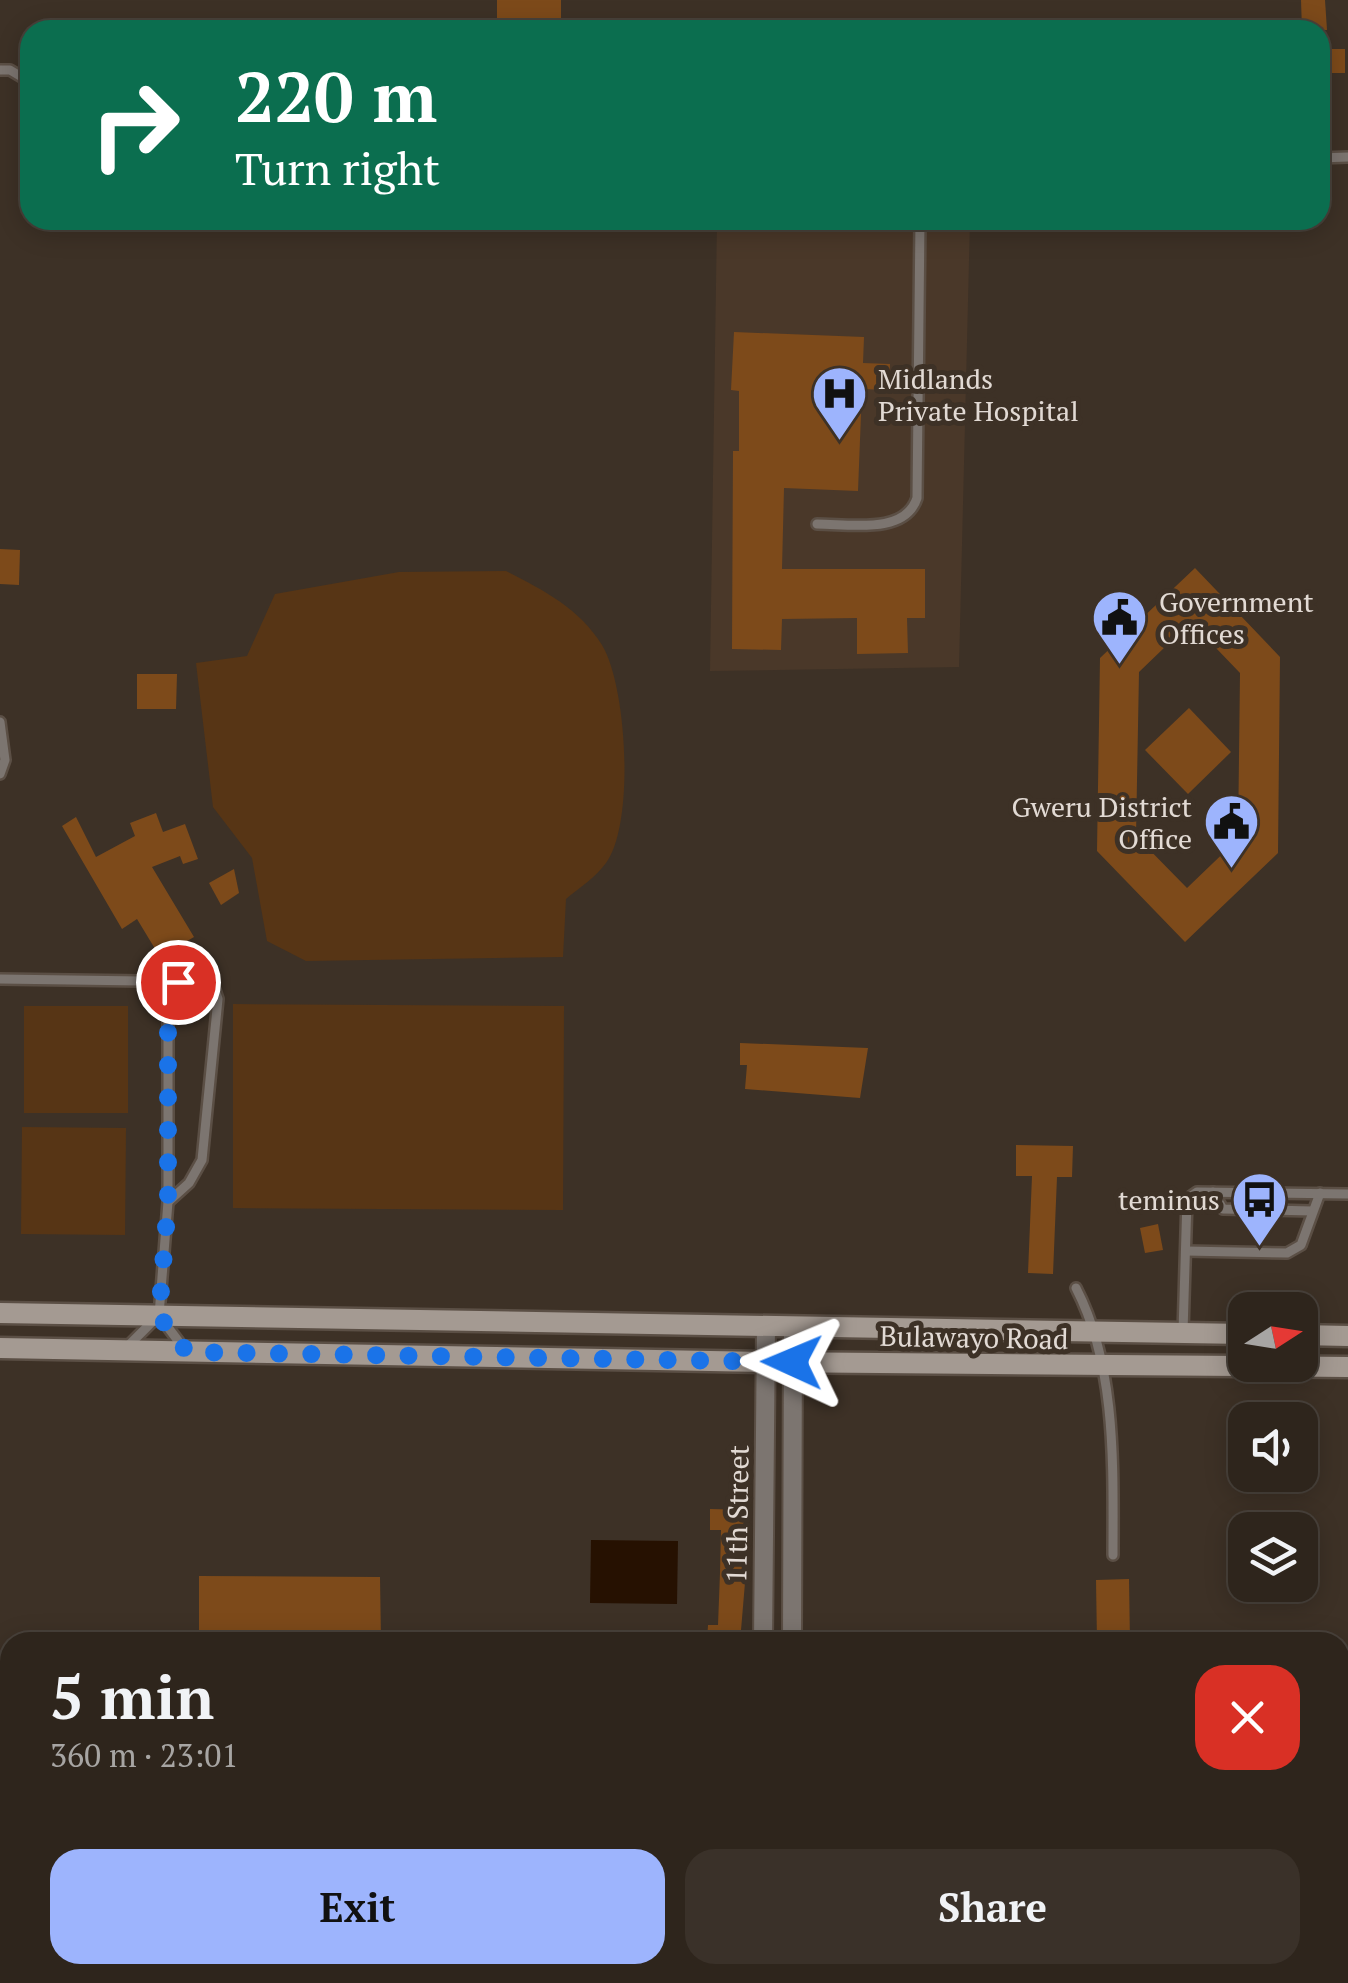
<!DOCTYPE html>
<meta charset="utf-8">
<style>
:root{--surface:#2e251c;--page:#3a3129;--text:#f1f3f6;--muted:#a7a5a3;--line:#49423b;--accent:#9db4fd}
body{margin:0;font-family:"PT Serif",serif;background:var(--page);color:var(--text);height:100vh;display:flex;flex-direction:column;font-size:38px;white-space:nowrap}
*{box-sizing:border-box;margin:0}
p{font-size:32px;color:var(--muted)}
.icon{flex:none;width:55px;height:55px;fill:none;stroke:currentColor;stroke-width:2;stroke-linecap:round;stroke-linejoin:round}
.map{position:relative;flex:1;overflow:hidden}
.panel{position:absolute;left:0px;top:1632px;width:1350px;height:352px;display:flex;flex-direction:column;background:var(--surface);border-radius:30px 30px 0 0;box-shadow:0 5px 25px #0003,0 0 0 2px var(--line)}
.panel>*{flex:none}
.top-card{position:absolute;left:20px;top:20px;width:1310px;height:210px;border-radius:30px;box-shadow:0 5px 25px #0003,0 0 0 2px var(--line);background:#0b6e4f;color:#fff;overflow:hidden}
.needle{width:65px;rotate:78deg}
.tools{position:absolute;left:1228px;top:1292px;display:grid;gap:20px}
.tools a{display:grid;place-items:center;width:90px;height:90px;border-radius:20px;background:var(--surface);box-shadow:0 5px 25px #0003,0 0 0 2px var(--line);font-size:50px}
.pin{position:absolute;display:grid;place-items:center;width:85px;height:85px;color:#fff;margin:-42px;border:5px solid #fff;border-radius:50%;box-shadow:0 2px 10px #0007}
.me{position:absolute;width:110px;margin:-55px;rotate:271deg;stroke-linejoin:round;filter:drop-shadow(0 0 8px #0008)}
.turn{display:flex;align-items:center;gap:35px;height:210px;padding:0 50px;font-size:45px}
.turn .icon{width:130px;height:130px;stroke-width:2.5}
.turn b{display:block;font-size:70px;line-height:85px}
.round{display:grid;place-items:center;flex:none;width:105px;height:105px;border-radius:30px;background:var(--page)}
.headline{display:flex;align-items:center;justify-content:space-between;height:170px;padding:0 50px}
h1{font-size:60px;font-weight:800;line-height:75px}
.button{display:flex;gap:20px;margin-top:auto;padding:20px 50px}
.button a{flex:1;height:115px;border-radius:30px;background:var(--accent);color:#111;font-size:40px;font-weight:800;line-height:115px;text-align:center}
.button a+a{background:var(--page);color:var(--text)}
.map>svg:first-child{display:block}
.built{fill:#4a3829}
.green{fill:#573515}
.water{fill:#261101}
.building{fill:#7d4a1a;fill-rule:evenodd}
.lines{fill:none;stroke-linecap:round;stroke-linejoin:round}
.lane-casing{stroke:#5b4f45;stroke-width:14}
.street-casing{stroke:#5b4f45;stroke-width:22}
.secondary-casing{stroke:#5b4f45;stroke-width:25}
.highway-casing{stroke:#5b4f45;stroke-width:35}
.lane{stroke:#7c7570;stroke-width:9}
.street{stroke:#7c7570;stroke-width:18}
.secondary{stroke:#a49a92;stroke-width:20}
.highway{stroke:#e0d0c3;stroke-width:30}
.route{stroke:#1a73e8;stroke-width:18;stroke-dasharray:0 32.4}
.labels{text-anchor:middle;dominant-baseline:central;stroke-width:10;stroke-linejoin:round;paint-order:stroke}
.poi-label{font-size:28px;fill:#e2dad4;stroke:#3d3126;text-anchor:start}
.street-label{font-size:28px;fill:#e2dad4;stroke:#3d3126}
</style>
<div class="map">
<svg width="1348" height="1983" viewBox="0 0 1348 1983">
<rect width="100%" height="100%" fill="#3d3126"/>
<path class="built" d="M717 220H970L959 667 710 671Z"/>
<g class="green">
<path d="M506 571C543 590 579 608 602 645 627 686 635 824 606 863 596 877 579 888 566 899L563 957 306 961 267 941 252 858 213 807 196 663 247 656 275 594 399 572Z"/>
<path d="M233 1004 564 1006 563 1210 233 1208Z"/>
<rect x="24" y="1006" width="104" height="107"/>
<path d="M22 1127 126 1128 125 1235 21 1234Z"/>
</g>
<path class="water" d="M591 1540 678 1541 677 1604 590 1603Z"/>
<g class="building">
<rect x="497" y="0" width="64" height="30"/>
<path d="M1301 0H1325L1327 30H1302Z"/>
<rect x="1320" y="49" width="25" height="24"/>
<path d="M734 332 864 337 863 363 890 364 889 390 862 389 858 491 784 488 782 569H925V618H907L908 653 857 654V618L782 619 781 650 732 649 733 451H739V391L731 390Z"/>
<path d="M0 549 20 550 19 585 0 584Z"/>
<path d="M1195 568 1280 657 1278 853 1185 942 1097 851 1100 658ZM1191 622 1240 673 1238 839 1187 888 1136 836 1139 672Z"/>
<path d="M137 674H177L176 709H137Z"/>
<path d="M1189 708 1231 752 1188 794 1145 750Z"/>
<path d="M156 813 163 832 185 824 198 859 183 864 180 856 152 867 194 937 160 957 137 919 122 929 62 826 76 817 96 857 135 836 130 823Z"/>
<path d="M234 869 239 893 221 905 209 883Z"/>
<path d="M740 1043 868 1048 860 1098 745 1089 747 1065H740Z"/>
<path d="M1016 1145 1073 1146 1072 1177H1057L1053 1274 1028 1273 1032 1176H1016Z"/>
<path d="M1158 1224 1163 1250 1145 1253 1140 1228Z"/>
<path d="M710 1509 748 1510V1525H742L741 1559H747L740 1642H707L708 1625H718L720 1573 721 1530H710Z"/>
<path d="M199 1576 380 1577 381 1642H199Z"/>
<path d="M1129 1579 1130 1642H1097L1096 1580Z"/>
</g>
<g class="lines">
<defs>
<g id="lane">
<path d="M0 70H10L30 82"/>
<path d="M1320 158 1348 157"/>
<path d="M817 524C850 524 905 535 917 498L920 220"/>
<path d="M0 722 5 760 0 774"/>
<path d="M0 979 142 981 160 989 168 1005V1202L159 1315 129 1345"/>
<path d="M160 989 198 981 215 990 218 999 202 1160 189 1183 168 1202"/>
<path d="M1213 1192 1223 1209 1312 1211"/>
<path d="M1186 1251 1287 1253 1301 1245 1320 1193"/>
<path d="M1076 1288C1117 1367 1113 1468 1113 1555"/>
<path d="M161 1318 185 1350"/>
<path d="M1183 1332 1187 1199 1197 1192 1348 1194"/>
<path d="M56 1983 58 1975"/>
</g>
<g id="street">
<path d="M763 1642 766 1326"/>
<path d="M792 1642 793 1327"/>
<path d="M763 1975 767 1983"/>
<path d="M780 1983 783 1975"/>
</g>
<g id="secondary">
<path d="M0 1313 1245 1334"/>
<path d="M1300 1335 1348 1336"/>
<path d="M0 1348 767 1362 1348 1367"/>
</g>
<g id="highway">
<path d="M0 1919H10"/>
<path d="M1340 1944H1348"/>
<path d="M0 1952H10"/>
<path d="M1340 1973 1348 1974"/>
</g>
</defs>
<use href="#lane" class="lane-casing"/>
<use href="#street" class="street-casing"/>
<use href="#secondary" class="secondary-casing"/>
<use href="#highway" class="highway-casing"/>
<use href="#lane" class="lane"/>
<use href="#street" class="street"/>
<use href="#secondary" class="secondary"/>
<use href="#highway" class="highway"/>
</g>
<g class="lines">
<path class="route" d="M178 982 160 989 168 1006V1202L159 1316 187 1352 792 1362"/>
</g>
<defs>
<symbol id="hospital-pin" viewBox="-11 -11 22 30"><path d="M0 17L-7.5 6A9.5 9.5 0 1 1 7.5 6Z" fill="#9db4fd" stroke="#3d3126"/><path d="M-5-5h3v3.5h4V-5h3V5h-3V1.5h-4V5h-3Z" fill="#111"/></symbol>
<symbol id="civic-pin" viewBox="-11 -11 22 30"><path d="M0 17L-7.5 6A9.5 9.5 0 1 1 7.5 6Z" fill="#9db4fd" stroke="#3d3126"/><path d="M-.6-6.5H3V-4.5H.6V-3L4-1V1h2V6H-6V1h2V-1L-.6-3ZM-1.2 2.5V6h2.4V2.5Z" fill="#111"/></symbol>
<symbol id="bus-pin" viewBox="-11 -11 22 30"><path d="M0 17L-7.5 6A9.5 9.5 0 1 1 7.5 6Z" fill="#9db4fd" stroke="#3d3126"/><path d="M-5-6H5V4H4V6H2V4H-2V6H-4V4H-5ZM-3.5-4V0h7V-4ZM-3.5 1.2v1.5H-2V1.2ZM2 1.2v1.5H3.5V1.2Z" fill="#111"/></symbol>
</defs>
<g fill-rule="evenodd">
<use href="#hospital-pin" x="808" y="362" width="63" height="86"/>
<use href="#civic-pin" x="1088" y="586" width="63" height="86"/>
<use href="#civic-pin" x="1200" y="790" width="63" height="86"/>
<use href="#bus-pin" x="1228" y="1168" width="63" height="86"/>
</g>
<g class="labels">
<g class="poi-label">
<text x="878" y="378">Midlands<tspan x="878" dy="32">Private Hospital</tspan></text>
<text x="1159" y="601">Government<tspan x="1159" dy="32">Offices</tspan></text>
<text x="1192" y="806" text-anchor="end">Gweru District<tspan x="1192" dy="32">Office</tspan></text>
<text x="1220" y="1199" text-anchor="end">teminus</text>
</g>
<g class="street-label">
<text transform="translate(974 1337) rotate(1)">Bulawayo Road</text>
<text transform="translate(737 1514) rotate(-89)">11th Street</text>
</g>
</g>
</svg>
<div class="tools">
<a><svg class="needle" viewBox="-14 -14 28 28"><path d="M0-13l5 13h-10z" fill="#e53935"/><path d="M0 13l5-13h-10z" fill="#a7a5a3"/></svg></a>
<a><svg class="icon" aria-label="sound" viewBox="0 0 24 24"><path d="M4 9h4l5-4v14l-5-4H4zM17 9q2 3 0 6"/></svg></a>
<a><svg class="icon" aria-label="layers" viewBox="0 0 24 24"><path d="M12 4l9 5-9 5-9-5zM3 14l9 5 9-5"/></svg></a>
</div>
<div class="pin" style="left:178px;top:982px;background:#d93025"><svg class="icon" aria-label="arrive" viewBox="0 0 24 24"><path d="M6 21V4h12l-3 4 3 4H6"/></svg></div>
<svg class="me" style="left:792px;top:1362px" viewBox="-20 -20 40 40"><path d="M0-17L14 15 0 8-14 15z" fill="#1a73e8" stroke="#fff" stroke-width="4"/></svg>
<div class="top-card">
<div class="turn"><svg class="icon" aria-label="right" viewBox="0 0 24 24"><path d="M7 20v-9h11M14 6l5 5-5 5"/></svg><div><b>220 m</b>Turn right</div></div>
</div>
<section class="panel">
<div class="headline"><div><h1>5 min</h1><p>360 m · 23:01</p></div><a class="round" style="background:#d93025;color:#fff"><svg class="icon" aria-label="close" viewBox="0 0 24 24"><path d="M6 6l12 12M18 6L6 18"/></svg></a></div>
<div class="button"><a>Exit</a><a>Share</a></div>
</section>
</div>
